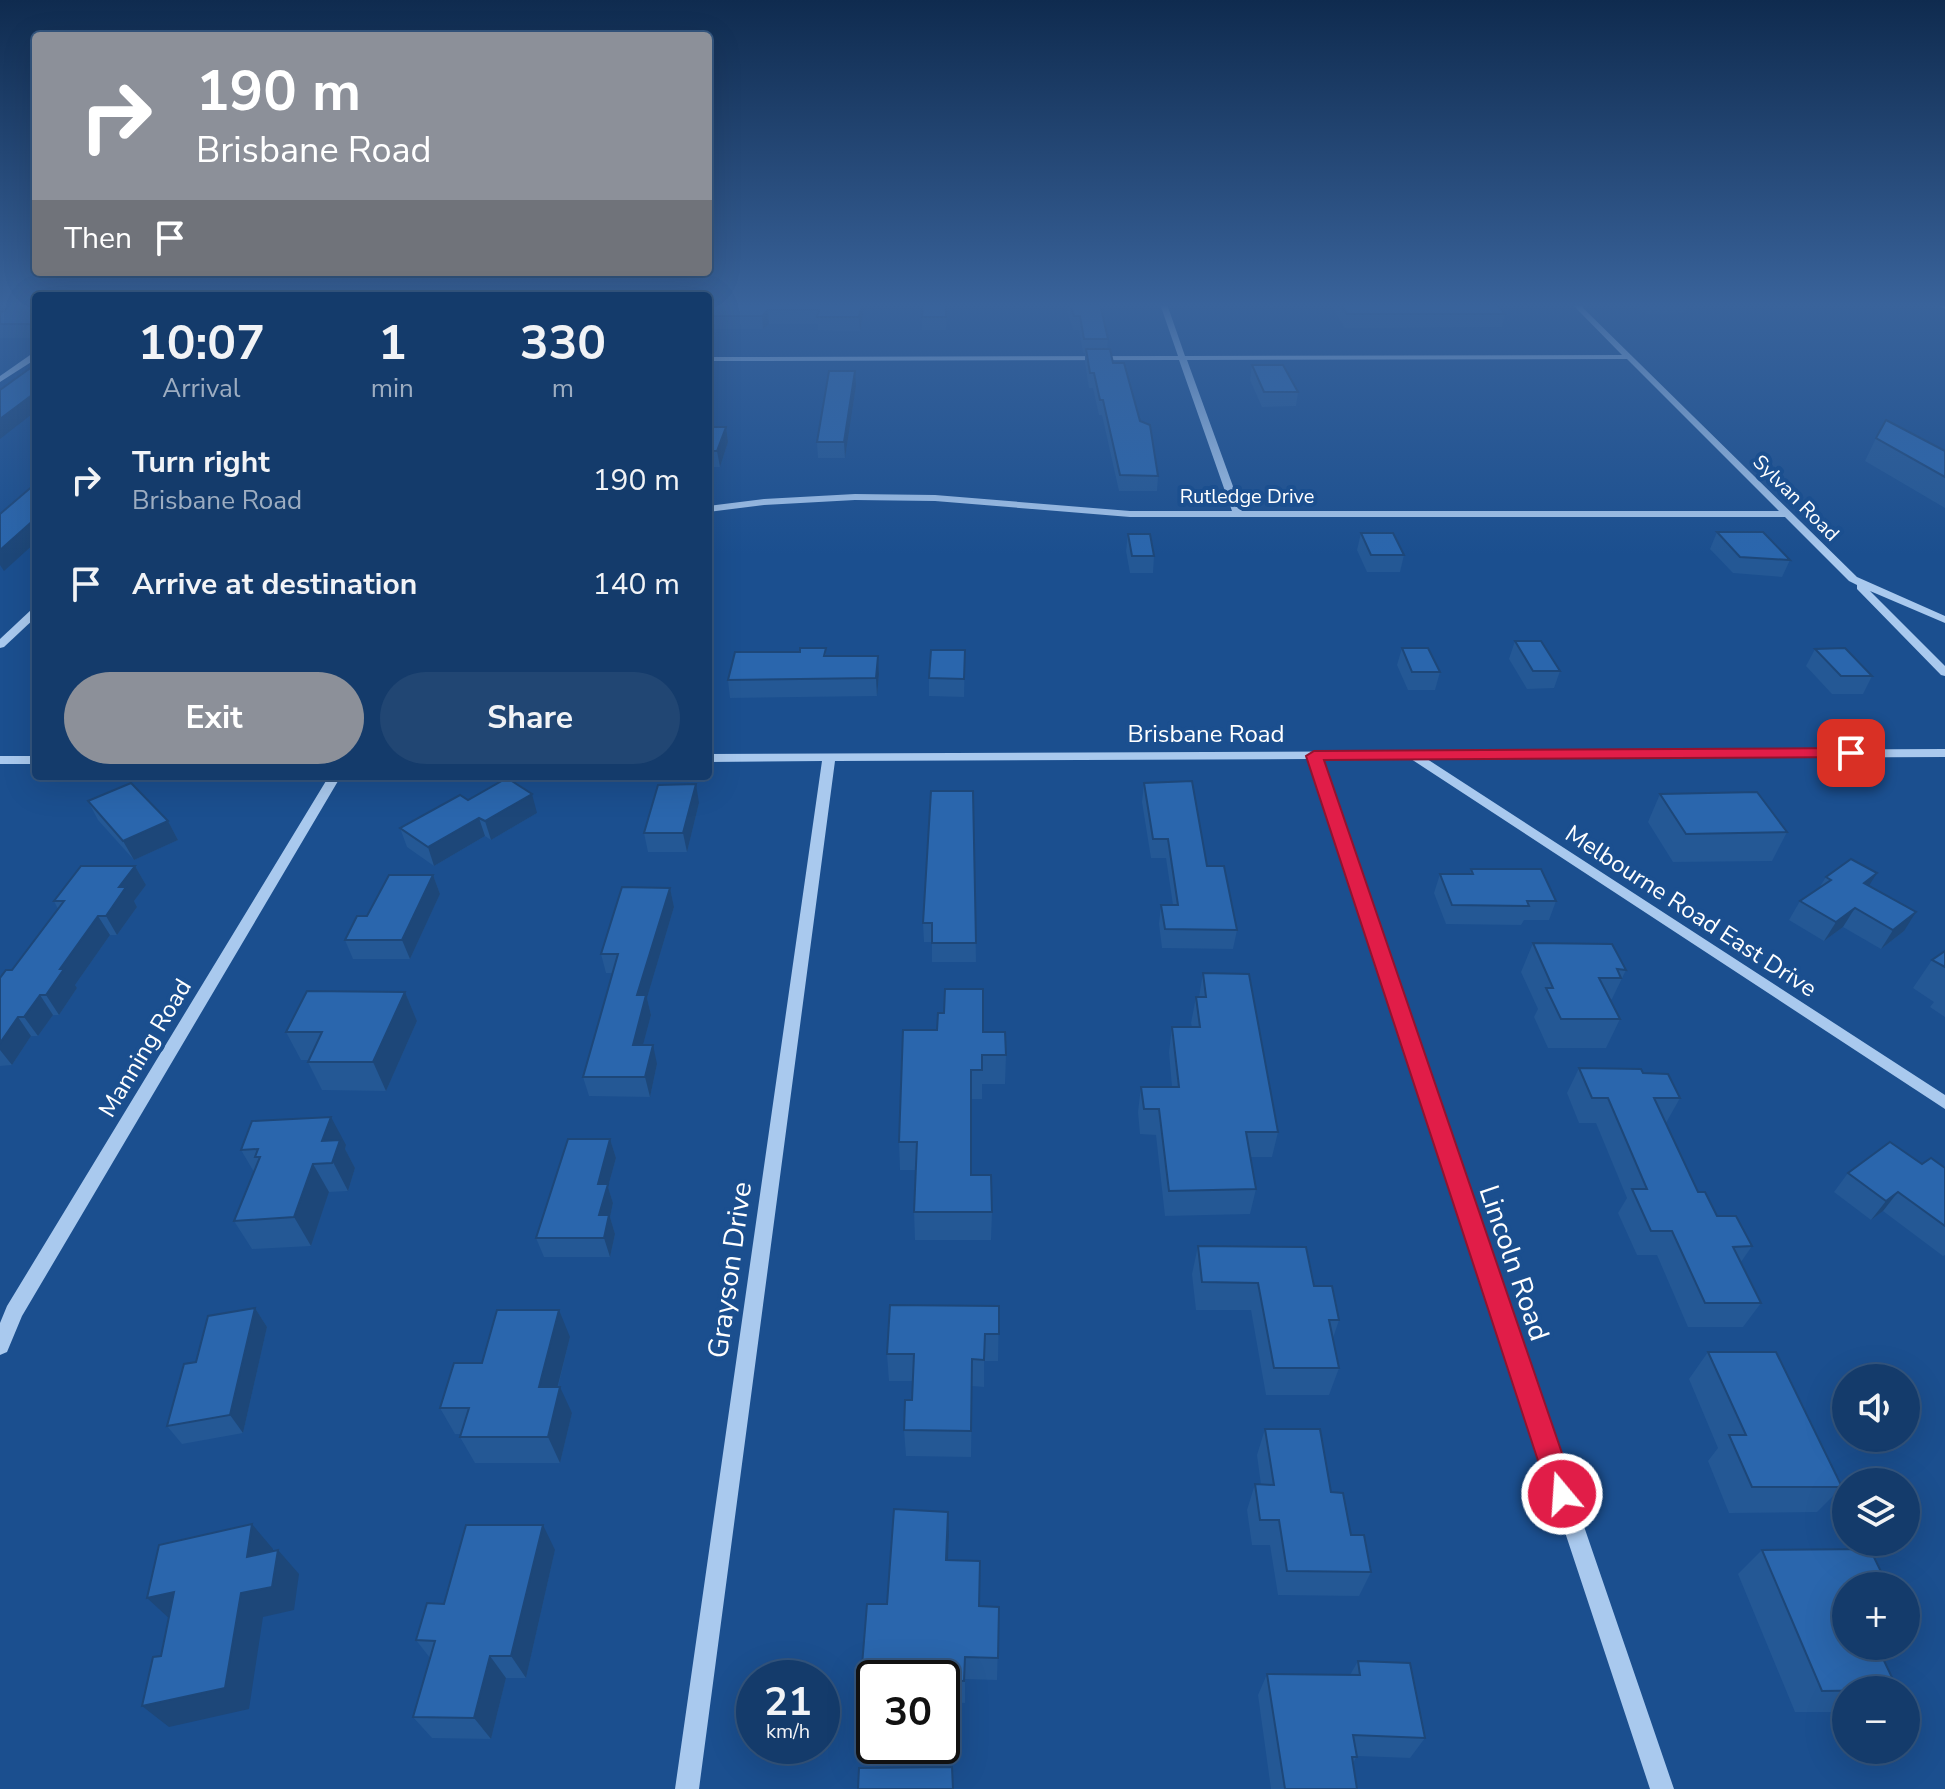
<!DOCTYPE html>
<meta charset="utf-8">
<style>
:root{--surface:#143b6b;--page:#214673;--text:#f1f3f6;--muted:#9dadc1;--line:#33557e;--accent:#8c9099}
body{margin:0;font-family:"Nunito Sans",sans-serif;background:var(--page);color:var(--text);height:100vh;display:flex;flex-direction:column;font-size:30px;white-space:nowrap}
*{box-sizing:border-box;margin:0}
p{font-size:26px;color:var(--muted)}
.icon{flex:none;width:44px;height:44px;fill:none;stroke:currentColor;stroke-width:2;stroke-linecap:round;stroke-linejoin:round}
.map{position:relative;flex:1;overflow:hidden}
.side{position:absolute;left:32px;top:292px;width:680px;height:488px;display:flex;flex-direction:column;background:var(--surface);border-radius:8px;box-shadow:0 8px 32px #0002,0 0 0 2px var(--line)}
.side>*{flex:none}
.top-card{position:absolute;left:32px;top:32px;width:680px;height:244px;border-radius:8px;box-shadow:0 8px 32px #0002,0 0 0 2px var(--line);background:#8c9099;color:#fff;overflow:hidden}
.controls{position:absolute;left:1832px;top:1364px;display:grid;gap:16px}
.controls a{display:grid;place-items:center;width:88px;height:88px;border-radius:50%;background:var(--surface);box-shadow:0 8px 32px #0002,0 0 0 2px var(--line);font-size:40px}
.speed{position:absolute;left:736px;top:1660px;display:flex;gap:16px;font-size:40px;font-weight:700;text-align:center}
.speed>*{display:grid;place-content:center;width:104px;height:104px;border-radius:50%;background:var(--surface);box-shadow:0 8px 32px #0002,0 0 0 2px var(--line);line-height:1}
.speed small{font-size:20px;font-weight:400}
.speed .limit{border:4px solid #111;border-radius:12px;background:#fff;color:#111}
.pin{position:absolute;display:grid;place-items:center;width:68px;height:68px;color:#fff;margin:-34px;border-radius:16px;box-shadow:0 4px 12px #0006}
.me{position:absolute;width:88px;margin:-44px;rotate:342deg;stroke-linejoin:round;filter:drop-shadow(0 0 6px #0008)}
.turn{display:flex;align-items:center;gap:28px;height:168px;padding:0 32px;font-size:36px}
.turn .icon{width:104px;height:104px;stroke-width:2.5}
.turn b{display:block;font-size:56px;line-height:68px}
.then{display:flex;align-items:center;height:76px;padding:0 32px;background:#0003;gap:16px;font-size:30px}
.eta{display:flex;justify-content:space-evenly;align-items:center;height:136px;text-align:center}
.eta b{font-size:48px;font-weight:700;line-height:56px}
.button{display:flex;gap:16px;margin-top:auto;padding:16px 32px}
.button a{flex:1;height:92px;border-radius:48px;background:var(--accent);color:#fff;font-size:32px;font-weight:700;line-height:92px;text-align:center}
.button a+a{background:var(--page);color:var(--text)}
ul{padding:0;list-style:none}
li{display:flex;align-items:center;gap:24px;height:104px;padding:0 32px}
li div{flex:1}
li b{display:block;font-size:30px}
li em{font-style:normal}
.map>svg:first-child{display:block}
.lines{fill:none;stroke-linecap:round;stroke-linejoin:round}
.minor{fill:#a9c9ee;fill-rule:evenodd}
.major{fill:#f0f6ff;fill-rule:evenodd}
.wall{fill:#245895}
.shaded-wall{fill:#1d4779}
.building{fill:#2a66ad;stroke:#1d4779;stroke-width:2}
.route{fill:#e11d48;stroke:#92132f;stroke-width:2}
.labels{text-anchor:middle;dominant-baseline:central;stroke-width:8;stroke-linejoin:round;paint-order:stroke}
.far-street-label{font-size:20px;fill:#fff;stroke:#1b4f8f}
.street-label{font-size:24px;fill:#fff;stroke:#1b4f8f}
.near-street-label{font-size:28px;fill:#fff;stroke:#1b4f8f}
</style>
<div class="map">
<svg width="1945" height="1789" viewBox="0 0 1945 1789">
<rect width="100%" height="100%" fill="#1b4f8f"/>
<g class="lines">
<g class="minor">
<path d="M1160 304H1167L1185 356 1622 355 1572 304H1579L1857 577 1945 616V623L1870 591 1945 666V676L1941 675 1857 589V585L1849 581 1785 517H1130L935 501 855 500 764 505 708 512V506L764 499 855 494 935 495 1130 511H1232L1179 360 708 361V357L1178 356ZM1627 359 1779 511H1242L1187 360Z"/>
<path d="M33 353H36V359L0 382V376Z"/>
<path d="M36 608V617L4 647 0 648V639L32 609Z"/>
<path d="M1945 749V757L1427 759 1945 1095V1109L1411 759H1321L1674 1789H1650L1309 759 835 761 699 1789H675L822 761 708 762V754Z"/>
<rect x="0" y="756" width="36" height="8"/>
<path d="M329 776H341L22 1316 7 1352 0 1355V1323L7 1306Z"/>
</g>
<path class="major" d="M1937 304H1945V309Z"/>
</g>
<g class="wall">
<path d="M36 304V338H0V313Z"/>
<path d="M708 304H865L860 331 818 330V324H769L763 329H708Z"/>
<path d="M947 304 946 330H922V317Z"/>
<path d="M1065 304H1100L1108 339 1107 349 1140 421 1158 476 1157 491H1119L1102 415H1099L1093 388H1089L1085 363V353H1083L1079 330H1073Z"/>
<path d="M1330 304H1500L1499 306 1505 314 1502 327 1345 328Z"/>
<path d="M1634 304H1688L1685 313 1646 314Z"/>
<path d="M1252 365 1298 392 1296 406 1262 407 1250 380Z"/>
<path d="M856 386 845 458H818L817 442Z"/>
<path d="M708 427H726L728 442 720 467H708Z"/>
<path d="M1876 438 1945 451V508L1865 461Z"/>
<path d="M1717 532 1790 560 1782 577 1733 573 1710 549Z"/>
<path d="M1361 533 1404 555 1400 572H1367L1357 550Z"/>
<path d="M1128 534 1154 556 1153 573H1130L1126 551Z"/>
<path d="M1515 641 1560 671 1554 688 1527 689 1509 659Z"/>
<path d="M826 648V656H878L879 674 877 696 730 698 728 680 800 652Z"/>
<path d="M1402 648 1440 672 1435 690H1408L1397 665Z"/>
<path d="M1815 649 1872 676 1863 694H1832L1806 666Z"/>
<path d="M965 650 964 697 929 696V678Z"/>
<path d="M1144 783 1207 866 1237 930 1233 949 1162 948 1159 924 1161 905H1173L1166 858H1151L1142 802Z"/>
<path d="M973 791 976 962H932V942H924L923 923Z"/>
<path d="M1660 794 1787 832 1772 861 1673 862 1648 822Z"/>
<path d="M468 800 537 813 491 840 485 836 434 866 407 847 400 828Z"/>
<path d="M88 801 168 821 178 840 134 860 98 820Z"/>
<path d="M699 803 687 852H648L644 833Z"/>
<path d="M135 866 146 885 134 901 137 907 117 935H110L75 985 77 988 59 1015H53L38 1036H31L12 1065 0 1066V978L12 970 58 909 54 901Z"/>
<path d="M1471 869 1556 901 1549 920H1524L1521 925 1446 924 1434 893 1440 874H1470Z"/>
<path d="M433 875 440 894 410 959H353L345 940 367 916Z"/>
<path d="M1826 877 1869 886 1904 931 1881 949 1843 927 1824 941 1789 920 1800 901 1819 888Z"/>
<path d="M670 888 674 907 647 998 651 1015 643 1045 657 1064 650 1097 589 1096 583 1077 612 973H606L601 954Z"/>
<path d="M1533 943 1626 970 1612 999 1610 1000 1620 1019 1606 1048H1548L1534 1017 1538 1009 1521 972Z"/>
<path d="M1945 951V1017L1930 1007 1934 1002 1913 988 1932 960Z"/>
<path d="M1203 973 1278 1132 1272 1157H1250L1256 1189 1250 1214 1165 1216 1156 1135 1140 1134 1138 1112 1141 1087H1172L1169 1052 1172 1027H1192L1191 1023 1196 997H1199Z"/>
<path d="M405 992 417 1021 386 1091 322 1090 308 1062V1060H301L286 1032Z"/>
<path d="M937 1030 983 1032 1006 1055 1005 1084H982V1099H971V1175L992 1212 991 1240H915L914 1212 916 1170H900L899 1142Z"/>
<path d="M1579 1068 1643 1073 1680 1098 1666 1123 1698 1192 1717 1216 1752 1246 1741 1262 1761 1303 1743 1327H1688L1657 1255H1637L1618 1213 1627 1198 1596 1123H1579L1567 1093Z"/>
<path d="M252 1121 346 1145 345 1149 355 1168 348 1191 329 1192 311 1246 252 1249 234 1221 254 1172 241 1150Z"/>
<path d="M610 1139 616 1158 608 1187 613 1203 610 1217 615 1234 610 1257H544L536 1238Z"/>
<path d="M1922 1164 1945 1168V1255L1943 1256 1883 1211 1871 1220 1834 1192 1848 1173Z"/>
<path d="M1198 1246 1339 1320 1333 1338 1339 1368 1329 1395H1266L1251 1310H1196L1192 1274Z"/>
<path d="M999 1306 998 1361H984V1387L972 1386 971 1457 906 1456 904 1430 912 1400 913 1381H889L887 1354Z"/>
<path d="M255 1308 267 1327 243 1433 182 1444 167 1426 196 1362Z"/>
<path d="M570 1337 558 1387 572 1413 560 1463H475L460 1437 461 1434H455L440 1408 482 1363Z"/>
<path d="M1708 1352 1842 1487 1817 1512 1729 1513 1708 1461 1718 1448 1689 1379Z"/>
<path d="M1265 1429 1331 1492 1351 1535 1371 1572 1359 1596 1278 1595 1270 1545H1252L1247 1510 1255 1484 1261 1485 1257 1455Z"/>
<path d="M949 1536 948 1560 980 1606 999 1607 997 1680 965 1679V1703L942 1702V1678H874V1700H865L861 1678 887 1604Z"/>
<path d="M555 1550 526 1678H506L491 1739 432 1738 413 1717 430 1658 416 1640 444 1604Z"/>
<path d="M1762 1550 1846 1586V1712H1795L1738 1574Z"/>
<path d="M1358 1661 1425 1738 1410 1758 1357 1756 1353 1763 1357 1789H1271L1258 1695 1267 1674 1350 1675Z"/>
</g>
<g class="shaded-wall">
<path d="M862 304H865L860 331 859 317Z"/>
<path d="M768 310 769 324 763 329 762 316Z"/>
<path d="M855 371 856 386 845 458 844 442Z"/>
<path d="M36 392V411L0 439V419Z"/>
<path d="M726 427 728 442 720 467 717 451Z"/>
<path d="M36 518V542L4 571 0 565V550Z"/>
<path d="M878 656 879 674 877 696 876 678Z"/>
<path d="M696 784 699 803 687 852 683 833Z"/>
<path d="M532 794 537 813 491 840 485 821Z"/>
<path d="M479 818 485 836 434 866 428 847Z"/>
<path d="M168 821 178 840 134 860 123 841Z"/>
<path d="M135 866 146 885 134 901 137 907 117 935 106 916 119 887Z"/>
<path d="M1877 873 1865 892 1864 883Z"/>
<path d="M433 875 440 894 410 959 402 940Z"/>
<path d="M670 888 674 907 647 998 651 1015 638 1064 633 1045 637 995Z"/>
<path d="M1855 908 1843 927 1824 941 1836 922Z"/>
<path d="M1916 912 1904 931 1881 949 1893 930Z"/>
<path d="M98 916 110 935 75 985 77 988 59 1015 46 995 60 969Z"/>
<path d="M405 992 417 1021 386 1091 373 1062Z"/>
<path d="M40 995 53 1015 38 1036 24 1017Z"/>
<path d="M18 1017 31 1036 12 1065 0 1050V1043Z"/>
<path d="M653 1045 657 1064 650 1097 645 1077Z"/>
<path d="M331 1117 346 1145 345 1149 355 1168 348 1191 322 1141Z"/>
<path d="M610 1139 616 1158 608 1187 613 1203 610 1217 615 1234 610 1257 604 1238 599 1215 598 1184Z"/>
<path d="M313 1164 329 1192 311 1246 294 1217Z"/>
<path d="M1898 1192 1883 1211 1871 1220 1886 1201Z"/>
<path d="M255 1308 267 1327 243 1433 230 1415Z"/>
<path d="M559 1310 570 1337 551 1413 539 1387Z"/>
<path d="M560 1387 572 1413 560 1463 548 1437Z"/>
<path d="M948 1512 949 1536 947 1584 946 1560Z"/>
<path d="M252 1524 273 1549 268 1581 247 1557Z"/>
<path d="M543 1525 555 1550 526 1678 511 1656Z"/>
<path d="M278 1550 299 1574 294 1610 263 1617 249 1709 169 1727 142 1706Z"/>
<path d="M174 1592 172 1621 147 1598Z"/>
<path d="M490 1656 506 1678 491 1739 474 1718Z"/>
</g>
<g class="building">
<path d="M13 304H36V324H0V313Z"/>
<path d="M708 304H862L859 317H817L819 310H768L762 316H708Z"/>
<path d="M923 304H946V317H922Z"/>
<path d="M1070 304H1100L1108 339H1084L1080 316H1074Z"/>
<path d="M1341 304H1499L1498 306 1505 314H1347Z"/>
<path d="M1086 349H1110L1113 363H1124L1140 421 1150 425 1158 476 1120 475 1103 400H1100L1094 373H1090Z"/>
<path d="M36 364V392L0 419V390Z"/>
<path d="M1252 365H1283L1298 392H1264Z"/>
<path d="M829 371H855L844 442H817Z"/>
<path d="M1886 420 1945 451V477L1876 438Z"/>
<path d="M708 427H726L717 451H708Z"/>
<path d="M35 484 36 518 0 550V514Z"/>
<path d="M1717 532H1763L1790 560 1740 557Z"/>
<path d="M1361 533H1393L1404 555H1371Z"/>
<path d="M1128 534H1150L1154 556H1132Z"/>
<path d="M1515 641H1541L1560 671H1533Z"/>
<path d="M800 648H826L824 656H878L876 678 728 680 735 652H800Z"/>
<path d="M1402 648H1428L1440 672H1412Z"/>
<path d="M1845 648 1872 676H1841L1815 649Z"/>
<path d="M931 650H965L964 679 929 678Z"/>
<path d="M507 778 532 794 485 821 479 818 428 847 400 828 460 795 468 800Z"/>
<path d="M1192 781 1207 866H1224L1237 930 1165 929 1161 905H1178L1168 839H1153L1144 783Z"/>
<path d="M131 783 168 821 123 841 88 801Z"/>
<path d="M696 784 683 833H644L658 785Z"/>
<path d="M931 791H973L976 943H932V923H923Z"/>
<path d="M1757 792 1787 832 1686 834 1660 794Z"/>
<path d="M1851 859 1877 873 1864 883 1916 912 1893 930 1855 908 1836 922 1800 901 1831 880 1826 877Z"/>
<path d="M81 866H135L119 887H126L106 916H98L60 969H64L46 995H40L24 1017H18L0 1043V978L6 970H12L64 901H54Z"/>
<path d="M1471 869H1541L1556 901H1527L1529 906 1452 905 1440 874H1473Z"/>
<path d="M389 875H433L402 940H345L357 916H367Z"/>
<path d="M622 887 670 888 637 995H646L633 1045H653L645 1077H583L618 954H601Z"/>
<path d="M1533 943 1612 944 1626 970 1617 969 1621 978H1599L1620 1019H1561L1546 988H1553Z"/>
<path d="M1945 951V967L1932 960Z"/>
<path d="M1203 973 1249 974 1278 1132H1246L1256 1189 1169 1191 1159 1109H1144L1141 1087H1179L1172 1027H1200L1196 997H1206Z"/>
<path d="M945 989H983V1032H1005L1006 1055H982V1070H971V1175H991L992 1212H914L917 1142H899L903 1030H937L938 1013H944Z"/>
<path d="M307 991 405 992 373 1062H308L322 1032H286Z"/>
<path d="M1579 1068 1641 1069 1643 1073 1668 1074 1680 1098H1654L1698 1192H1705L1717 1216H1736L1752 1246 1733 1247 1761 1303H1705L1672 1231H1651L1632 1189H1647L1608 1098H1592Z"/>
<path d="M331 1117 322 1141 340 1140 332 1163 313 1164 294 1217 234 1221 260 1157H255L258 1149 241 1150 252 1121Z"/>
<path d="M568 1139H610L598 1184H608L599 1215H609L604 1238H536Z"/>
<path d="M1890 1142 1922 1164 1931 1158 1945 1168V1226L1898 1192 1886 1201 1848 1173Z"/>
<path d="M1198 1246 1306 1247 1314 1286H1332L1339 1320H1329L1339 1368H1274L1258 1283 1202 1282Z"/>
<path d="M890 1305 999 1306V1334H985L984 1360 972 1359 971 1431 904 1430 905 1400H912L914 1354H887Z"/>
<path d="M255 1308 230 1415 167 1426 184 1364 196 1362 208 1316Z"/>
<path d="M497 1310H559L539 1387H560L548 1437H460L469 1408H440L454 1363H482Z"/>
<path d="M1708 1352H1776L1842 1487H1752L1729 1435H1746Z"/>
<path d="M1265 1429H1320L1331 1492 1343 1493 1351 1535H1364L1371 1572 1287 1571 1279 1520H1260L1255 1484 1274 1485Z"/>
<path d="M894 1509 948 1512 946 1560 980 1561 979 1606 999 1607 998 1658 965 1657 964 1681 942 1680V1678H861L867 1604H887Z"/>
<path d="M252 1524 247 1557 278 1550 272 1587 241 1593 225 1688 142 1706 153 1657 161 1656 174 1592 147 1598 159 1545Z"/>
<path d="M466 1525H543L511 1656H490L474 1718 413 1717 435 1641 416 1640 427 1603 444 1604Z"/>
<path d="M1870 1549 1888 1586H1846V1646H1877L1898 1690 1822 1691 1762 1550Z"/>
<path d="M1358 1661 1410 1663 1425 1738 1353 1735 1357 1757H1352L1357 1789H1285L1267 1674 1360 1675Z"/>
<path d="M952 1767 953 1789H858L859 1768Z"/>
</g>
<linearGradient id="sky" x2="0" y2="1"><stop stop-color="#0f2b4f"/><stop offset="0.55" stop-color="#39639b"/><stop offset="1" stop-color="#39639b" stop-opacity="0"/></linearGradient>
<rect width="1945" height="555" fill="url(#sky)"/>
<path class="route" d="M1851 748 1859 753 1857 757 1324 760 1576 1494 1572 1503 1562 1507 1553 1503 1549 1494 1306 756 1314 751Z"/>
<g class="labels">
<g class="far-street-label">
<text x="1247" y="496">Rutledge Drive</text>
<text transform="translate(1796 498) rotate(45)">Sylvan Road</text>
</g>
<g class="street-label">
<text x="1206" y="734">Brisbane Road</text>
<text transform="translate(1691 911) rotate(33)">Melbourne Road East Drive</text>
<text transform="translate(145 1048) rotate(-59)">Manning Road</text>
</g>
<g class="near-street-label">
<text transform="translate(1514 1263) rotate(71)">Lincoln Road</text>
<text transform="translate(730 1270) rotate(-82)">Grayson Drive</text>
</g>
</g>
</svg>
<div class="controls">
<a><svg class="icon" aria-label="sound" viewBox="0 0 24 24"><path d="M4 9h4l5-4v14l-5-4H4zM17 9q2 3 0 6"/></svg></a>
<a><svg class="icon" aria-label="layers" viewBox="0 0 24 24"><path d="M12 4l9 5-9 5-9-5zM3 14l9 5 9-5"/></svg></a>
<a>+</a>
<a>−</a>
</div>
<div class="speed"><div>21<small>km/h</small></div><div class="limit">30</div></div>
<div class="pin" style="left:1851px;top:753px;background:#d93025"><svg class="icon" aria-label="arrive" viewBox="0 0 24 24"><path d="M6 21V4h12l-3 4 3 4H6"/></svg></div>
<svg class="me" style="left:1562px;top:1494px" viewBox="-20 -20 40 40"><circle r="17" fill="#e11d48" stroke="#fff" stroke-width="3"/><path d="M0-11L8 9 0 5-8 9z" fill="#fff"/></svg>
<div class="top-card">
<div class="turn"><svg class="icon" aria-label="right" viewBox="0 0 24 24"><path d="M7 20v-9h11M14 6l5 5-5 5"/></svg><div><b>190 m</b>Brisbane Road</div></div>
<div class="then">Then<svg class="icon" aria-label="arrive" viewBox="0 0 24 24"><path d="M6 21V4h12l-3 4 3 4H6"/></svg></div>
</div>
<section class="side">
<div class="eta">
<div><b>10:07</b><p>Arrival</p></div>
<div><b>1</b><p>min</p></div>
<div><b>330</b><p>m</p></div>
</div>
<ul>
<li><svg class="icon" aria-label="right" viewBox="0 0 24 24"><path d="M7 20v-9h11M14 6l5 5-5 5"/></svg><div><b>Turn right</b><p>Brisbane Road</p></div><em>190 m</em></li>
<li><svg class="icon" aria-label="arrive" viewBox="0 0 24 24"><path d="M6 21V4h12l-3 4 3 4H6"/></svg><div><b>Arrive at destination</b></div><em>140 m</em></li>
</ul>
<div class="button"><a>Exit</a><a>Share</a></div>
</section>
</div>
